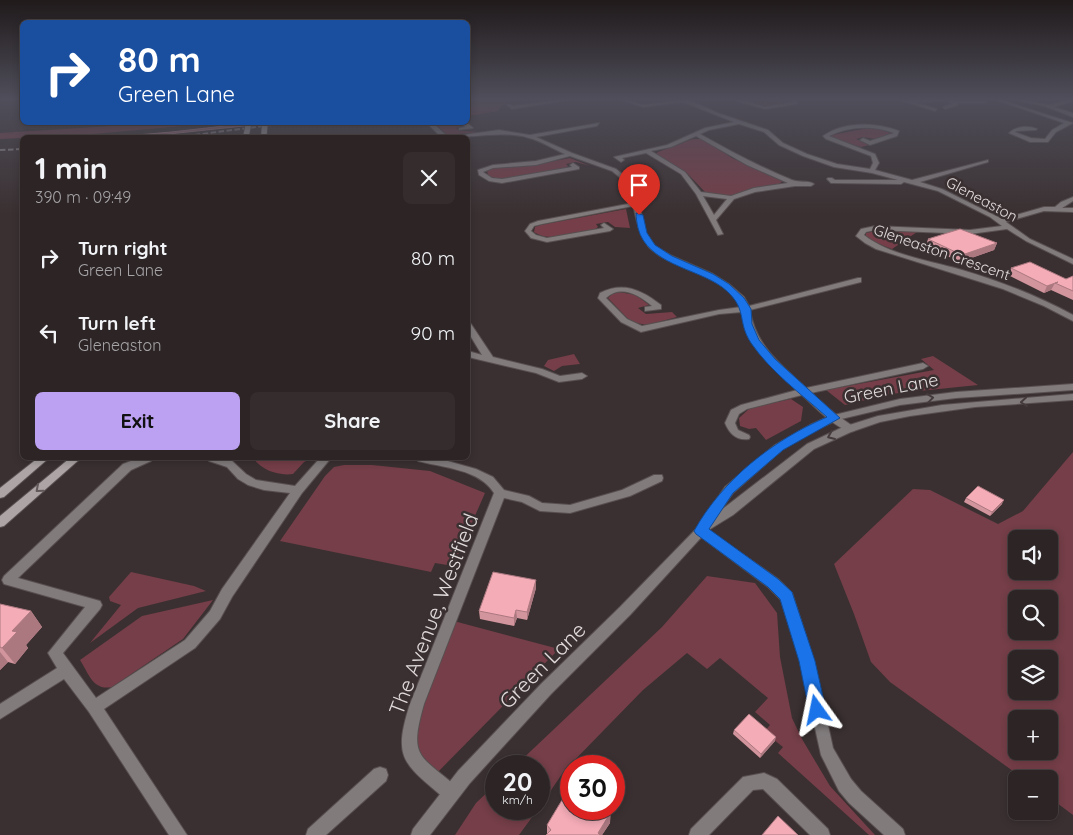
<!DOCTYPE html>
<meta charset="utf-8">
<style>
:root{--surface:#2c2425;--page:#342c2d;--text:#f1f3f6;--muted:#a6a4a7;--line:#484142;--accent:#bca0f2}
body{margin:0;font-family:Quicksand,sans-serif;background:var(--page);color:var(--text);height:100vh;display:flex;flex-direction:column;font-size:19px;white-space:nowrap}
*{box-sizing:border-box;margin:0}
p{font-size:16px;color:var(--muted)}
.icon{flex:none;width:28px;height:28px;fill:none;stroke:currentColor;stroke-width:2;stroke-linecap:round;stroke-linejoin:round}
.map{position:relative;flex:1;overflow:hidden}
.sheet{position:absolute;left:20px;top:135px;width:450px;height:325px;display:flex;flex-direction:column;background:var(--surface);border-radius:8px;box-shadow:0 2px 8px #0003,0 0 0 1px var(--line)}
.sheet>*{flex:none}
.hud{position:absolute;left:20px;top:20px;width:450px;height:105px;border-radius:8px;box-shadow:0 2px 8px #0003,0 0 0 1px var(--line);background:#1a4fa0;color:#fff;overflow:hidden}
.controls{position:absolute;left:1008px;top:530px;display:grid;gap:10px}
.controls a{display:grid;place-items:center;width:50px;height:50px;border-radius:8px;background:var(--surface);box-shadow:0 2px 8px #0003,0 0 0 1px var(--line);font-size:25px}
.speed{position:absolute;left:485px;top:755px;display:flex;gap:10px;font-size:25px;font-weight:700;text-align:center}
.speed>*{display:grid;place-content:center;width:65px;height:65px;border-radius:50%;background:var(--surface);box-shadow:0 2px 8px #0003,0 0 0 1px var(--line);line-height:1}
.speed small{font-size:12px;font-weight:400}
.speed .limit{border:8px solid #d22;background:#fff;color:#111}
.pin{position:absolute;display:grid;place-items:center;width:42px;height:42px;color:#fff;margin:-51px -21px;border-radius:50% 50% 50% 0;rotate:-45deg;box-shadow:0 0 5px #0007}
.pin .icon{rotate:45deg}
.me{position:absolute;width:55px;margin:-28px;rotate:348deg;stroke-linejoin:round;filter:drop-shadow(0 0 4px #0008)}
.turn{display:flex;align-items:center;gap:18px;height:105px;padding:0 15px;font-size:22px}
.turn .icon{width:65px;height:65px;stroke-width:2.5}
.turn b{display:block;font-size:35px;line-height:42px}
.round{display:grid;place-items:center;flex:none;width:52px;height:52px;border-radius:8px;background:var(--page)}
.head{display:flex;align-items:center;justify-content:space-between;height:85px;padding:0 15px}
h1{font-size:30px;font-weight:800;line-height:38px}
.button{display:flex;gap:10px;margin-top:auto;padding:10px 15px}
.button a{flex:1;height:58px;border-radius:8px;background:var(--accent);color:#111;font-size:20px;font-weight:800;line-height:58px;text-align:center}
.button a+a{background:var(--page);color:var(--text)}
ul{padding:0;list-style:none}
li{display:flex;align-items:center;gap:15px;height:75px;padding:0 15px}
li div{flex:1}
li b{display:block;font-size:19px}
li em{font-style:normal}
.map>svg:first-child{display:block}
.green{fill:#753e48;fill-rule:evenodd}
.water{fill:#a4636e;stroke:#b6878f}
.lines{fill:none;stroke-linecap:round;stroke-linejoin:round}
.minor-casing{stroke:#584f50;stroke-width:2}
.tertiary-casing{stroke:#584f50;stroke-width:2}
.secondary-casing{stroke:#584f50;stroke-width:2}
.minor{fill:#817b7c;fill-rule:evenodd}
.tertiary{fill:#817b7c;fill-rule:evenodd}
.secondary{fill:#aca4a5;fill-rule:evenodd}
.rail{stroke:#8d8586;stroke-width:2;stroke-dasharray:5.5 2.5;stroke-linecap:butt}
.secondary-bridge-casing{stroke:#584f50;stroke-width:7;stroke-linecap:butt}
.secondary-bridge{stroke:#aca4a5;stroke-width:5.5}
.wall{fill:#d2949d}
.shaded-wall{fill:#ab7880}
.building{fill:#f4acb7;stroke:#ab7880}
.oneway{stroke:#453b3c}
.oneway2{stroke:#62595a}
.route{fill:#1a73e8;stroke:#114b97}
.labels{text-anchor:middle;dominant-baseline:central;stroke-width:5;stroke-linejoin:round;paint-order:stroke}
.far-street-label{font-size:15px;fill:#e1dbdb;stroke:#3a3031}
.street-label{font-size:18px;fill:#e1dbdb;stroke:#3a3031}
.near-street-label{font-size:21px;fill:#e1dbdb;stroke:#3a3031}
</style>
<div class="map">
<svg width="1073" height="835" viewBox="0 0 1073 835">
<rect width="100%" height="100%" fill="#3a3031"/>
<g class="green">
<path d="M481 99H502L509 103 501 106 498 111 468 116V101Z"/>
<path d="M745 99H786L791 102C774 106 763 108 746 102L748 100Z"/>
<path d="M160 123H216L82 135 0 139V133Z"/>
<path d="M435 123H457L461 126 456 128 460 131 480 132 447 135Z"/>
<path d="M873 127 893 134 876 139 863 137 856 139 869 145 861 147 831 138 832 135Z"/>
<path d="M693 139H703L732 158 783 181 779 184 753 189 732 196 706 193 686 172 656 154 658 152Z"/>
<path d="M570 158 590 166 576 162 566 164 568 166 566 168 519 177 499 179 488 176 487 170 498 167H522Z"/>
<path d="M626 209 630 228 615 227 608 222 596 224 598 227 594 230C576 233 550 243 534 232L535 227 540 225Z"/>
<path d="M876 231 917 232 892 249 866 239V233Z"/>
<path d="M619 292 636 295 649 305 638 308 646 314 672 312 677 317 647 325 631 322 608 298 612 294Z"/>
<path d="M574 354 580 364 562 366 554 371 544 366 548 360Z"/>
<path d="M933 356 978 385 890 394 845 405 826 390 934 370 921 359Z"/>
<path d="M791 399 803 407 801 421 766 440 756 428 749 429 740 426 739 418 750 408Z"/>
<path d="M1073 452V815L1049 797V779H1024L890 682 871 662 854 614 834 564 913 489 930 490 998 524 1023 511ZM1016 539H1049V571H1016ZM1016 599H1049V631H1016ZM1016 659H1049V691H1016ZM1016 719H1049V751H1016Z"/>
<path d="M253 458H312L304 462 293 474C277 476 262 470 253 458Z"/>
<path d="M344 465H372L430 471 485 493 453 566 435 563 431 572 280 541 325 476 334 467Z"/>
<path d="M131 572 194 586 206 591 138 608 90 643 121 605 110 601 109 597Z"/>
<path d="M707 576 755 583 777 613 780 657 792 718 802 739 830 786 875 835H869L778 753 783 747 764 732 770 725 755 712 768 698 720 658 707 669 687 653 643 690 564 771 539 808V766H515L662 627Z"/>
<path d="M213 600 183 639 112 687C93 691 89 674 80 660L142 616Z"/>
<path d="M450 620 559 649 433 777 415 761 417 704Z"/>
<path d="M496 784V809H538L519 835H455L476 803Z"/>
</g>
<path class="water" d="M251 123H272L140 137 103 138 171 132Z"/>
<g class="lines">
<defs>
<g id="minor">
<path d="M567 99H575L512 109 507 105 509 104 513 106Z"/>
<path d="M619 99H624L643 105 690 99 689 100 718 113 768 130 783 143 807 154 837 164 870 169 873 163 871 156 826 139 823 136C844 121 876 122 899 131L897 136 870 145 860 140 863 138 870 141 894 133C873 125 849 126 829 136L875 154 879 163 875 170 912 180 988 160V162L920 182 942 189 1002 219 1044 207H1055L1061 202 1073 197V201L1062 208H1073V212L1044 211 1006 222 1030 239 1073 259V264L1026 241 1007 229 970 234 875 230 866 232 864 235C889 255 931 261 962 270 1000 281 1038 296 1073 315V321L1044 306 1003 289 876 249 865 243 856 236 861 229 875 226 970 230 1002 226 990 217 938 191 904 182 901 184 831 183 827 179 828 178H832L835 180H898L872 173 834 167 803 156 779 145 764 132 739 124 709 130 700 134C730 151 760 167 792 180 799 183 808 180 814 184L811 186H795L755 192 734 199 716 220 723 234 718 235 696 194 681 174 646 153 622 158 624 160 621 162 614 157 667 145 705 128 734 122 683 102 643 107ZM696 136 747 165 788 183 754 188 731 196 701 192 685 172 651 151 671 147ZM703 196 727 199 714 215Z"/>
<path d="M738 99H745L744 100 765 107 793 102 789 99H794L798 101 797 104 765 109 736 101Z"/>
<path d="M896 99H952L954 101H985L987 102 985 103H958V105L945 109 943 107 952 104 948 101 914 102 937 109 935 111Z"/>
<path d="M993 99H998L1073 123 1056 132 1048 142H1030L1009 133C1016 126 1028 125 1037 129L1036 130 1017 131 1015 132 1031 138 1045 139 1052 130 1064 123Z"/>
<path d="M1011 99H1018L1049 105 1073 99V101L1054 107 1073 113V117L1044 106Z"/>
<path d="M430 122H435L434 124 448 137 499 130 530 135 599 123 597 126 536 137 572 153 616 169 627 178 638 192 639 204 646 233 655 246 672 256 713 274 729 284 744 297 749 306 858 278H861V282L750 310C755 345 781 365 806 388L923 363 928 366 923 369 811 393 834 413 854 427 855 429 854 431C840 434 812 404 802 395L747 409 739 414 735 423 738 430 749 435 750 437 749 439C736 441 729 433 725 423L731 410 741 405 797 390C773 368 747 346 742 312L719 314 641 332 621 322 598 298 600 293C623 281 642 290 661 305V309L645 311V307L652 306C639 295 621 284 606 298L627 319 642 326 719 310 741 307C726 277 686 272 660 256 656 253 651 250 648 246 639 234 637 221 633 206L542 224 534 226 531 231 536 235 547 238 604 228 601 225 604 223 613 229 610 231 547 242 531 238 525 231 530 224 538 221 633 203 632 192 623 180 612 171 570 156 536 165 493 168 483 172 492 178 502 179 572 167 570 165 573 163 579 167V169L502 183 489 181 479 175 478 170 493 165 536 161 565 154C553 149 541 141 529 138 503 130 470 138 442 138L429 125Z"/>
<path d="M460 122H466L473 128 459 130V128L465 127Z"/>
<path d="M468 323 471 324 493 357 542 369 560 376 582 373 587 376 582 379 559 382 536 373 468 357V351L482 355 468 332Z"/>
<path d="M139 458H152L151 461 131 470 18 578 100 601 102 605 100 609 63 653 96 698 185 640 210 611 222 589 290 493 264 490 248 485 238 479 227 467 209 461 208 458H225L231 460 246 474 256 480 295 486 320 458H331L302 493 232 597 220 619 195 648 104 709 187 835H169L89 712 64 679 0 719V704L57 668 48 653 85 607 4 584 2 580 4 576 123 464Z"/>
<path d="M417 458H437L476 469 493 477 504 490 529 496 542 503 570 505 622 490 654 475H662L663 478 662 481 630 496 570 513 540 511 522 502 504 498 424 704C409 757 418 754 457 787L459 793 457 799 451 801 445 799C404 763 392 760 410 704L494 493C479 469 444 468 418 461Z"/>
<path d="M701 527 705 528 778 579 792 593 814 661 833 748 851 779 861 791 903 829 905 835H884L849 803 839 791 821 755 800 661 781 600 768 587 697 534 695 531 697 528Z"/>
<path d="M380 767 386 769 388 775 386 781 326 835H306L308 829 374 769Z"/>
<path d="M764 773 777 779 828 829 830 835H810L763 789 753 790 709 835H689L691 829 743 777Z"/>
</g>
<path id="tertiary" d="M1073 384V390L956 398 900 405 837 420 818 429 783 449 733 493 720 511 807 444 843 427 878 416 942 405 1073 394V400L975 407 910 416 880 422 851 432 814 449 733 515 707 531 630 615 551 694 470 783 430 835H411L413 829 458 771 541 684 620 607 697 528 725 487 775 445 810 425 830 416 900 399 956 392Z"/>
<g id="secondary">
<path d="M38 458H49L4 497 0 498V488Z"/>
<path d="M70 458H81L4 526 0 527V516Z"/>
</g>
</defs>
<use href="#minor" class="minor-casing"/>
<use href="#tertiary" class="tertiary-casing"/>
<use href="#secondary" class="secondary-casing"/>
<use href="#minor" class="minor"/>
<use href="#tertiary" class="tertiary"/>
<use href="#secondary" class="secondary"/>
<g class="rail">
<path d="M171 138 294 122"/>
<path d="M0 150 22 149"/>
</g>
<defs>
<g id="secondary-bridge">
<path d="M264 134 265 122"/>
<path d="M246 136 249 122"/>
</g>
</defs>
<use href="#secondary-bridge" class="secondary-bridge-casing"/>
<use href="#secondary-bridge" class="secondary-bridge"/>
</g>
<g class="wall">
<path d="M928 239 997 243 994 250 960 262 926 246Z"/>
<path d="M1011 268 1066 279 1073 276V300L1051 290 1044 293 1008 275Z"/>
<path d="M966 498 1002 504 990 516 964 502Z"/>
<path d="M536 588 527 620 517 618 514 626 480 619 479 611Z"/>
<path d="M0 604 31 611 42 627 26 645 28 648 15 664 8 662 0 670Z"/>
<path d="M734 730 775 741 760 758 733 734Z"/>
<path d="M610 823 602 835H546L547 834V825Z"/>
</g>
<g class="shaded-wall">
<path d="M997 243 994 250 960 262 962 255Z"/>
<path d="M1055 283 1051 290 1044 293 1047 286Z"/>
<path d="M1004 500 1002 504 990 516 992 512Z"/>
<path d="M536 580V588L527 620V612Z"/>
<path d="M516 610 517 618 514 626V618Z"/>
<path d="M31 611 42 627 26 645 28 648 15 664 2 648 12 631Z"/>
<path d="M0 652 8 662 0 670Z"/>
<path d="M776 737 775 741 760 758 761 754Z"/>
<path d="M611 812 610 823 602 835H598V833Z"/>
</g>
<g class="building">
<path d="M376 135 377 138H357Z"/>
<path d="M960 229 997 243 962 255 928 239Z"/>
<path d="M1030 262 1066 279 1073 276V291L1055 283 1058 282 1047 286 1011 268Z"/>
<path d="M978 486 1004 500 992 512 966 498Z"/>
<path d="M493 572 536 580 527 612 516 610 514 618 479 611Z"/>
<path d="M0 604 31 611 12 631 17 632 2 648 0 647Z"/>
<path d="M749 714 776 737 761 754 734 730Z"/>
<path d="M571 785V809H607L611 812 598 833 600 835H546L551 830 547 825Z"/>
<path d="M778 816 798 835H762Z"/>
</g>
<defs><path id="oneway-chevron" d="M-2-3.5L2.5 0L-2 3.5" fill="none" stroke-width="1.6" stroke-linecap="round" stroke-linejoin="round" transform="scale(1.25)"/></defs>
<g class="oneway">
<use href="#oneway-chevron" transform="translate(930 398) rotate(-7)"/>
<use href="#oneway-chevron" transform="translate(1024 402) rotate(175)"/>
<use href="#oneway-chevron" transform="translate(831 436) rotate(157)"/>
</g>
<use class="oneway2" href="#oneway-chevron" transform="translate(39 489) rotate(139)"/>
<linearGradient id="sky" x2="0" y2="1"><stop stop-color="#201a1b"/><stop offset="0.46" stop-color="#4f4e5a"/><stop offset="1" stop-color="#4f4e5a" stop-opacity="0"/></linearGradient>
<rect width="1073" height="215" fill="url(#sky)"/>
<path class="route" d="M636 213 643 215 647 233 655 245 672 256 713 274 729 284 744 298 751 309 752 324 759 340 775 359 840 418 783 450 733 493 709 529 778 579 792 592 815 661 826 710 823 716 817 718 811 716 809 710 799 661 780 599 768 587 696 534 694 531C723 479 773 440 827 417 801 394 771 372 751 343 736 320 749 308 722 287 696 268 647 264 638 228 637 223 636 218 636 213Z"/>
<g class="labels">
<g class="far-street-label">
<text transform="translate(982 199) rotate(28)">Gleneaston</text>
<text transform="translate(942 252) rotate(19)">Gleneaston Crescent</text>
</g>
<g class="street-label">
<text transform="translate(891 388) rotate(-11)">Green Lane</text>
</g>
<g class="near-street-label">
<text transform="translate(433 614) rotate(-69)">The Avenue, Westfield</text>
<text transform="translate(542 665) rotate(-45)">Green Lane</text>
</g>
</g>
</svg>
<div class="controls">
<a><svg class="icon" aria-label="sound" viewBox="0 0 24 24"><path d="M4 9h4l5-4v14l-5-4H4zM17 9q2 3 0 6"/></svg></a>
<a><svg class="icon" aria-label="search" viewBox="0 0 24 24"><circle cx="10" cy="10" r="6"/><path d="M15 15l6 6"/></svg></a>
<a><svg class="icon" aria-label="layers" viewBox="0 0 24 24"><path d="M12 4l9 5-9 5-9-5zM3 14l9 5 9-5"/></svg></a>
<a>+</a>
<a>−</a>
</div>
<div class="speed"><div>20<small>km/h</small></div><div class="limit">30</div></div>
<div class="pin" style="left:639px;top:215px;background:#d93025"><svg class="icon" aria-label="arrive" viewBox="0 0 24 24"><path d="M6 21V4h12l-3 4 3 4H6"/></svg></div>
<svg class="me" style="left:817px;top:710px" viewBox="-20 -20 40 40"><path d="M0-17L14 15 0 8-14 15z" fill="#1a73e8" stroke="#fff" stroke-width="4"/></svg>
<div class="hud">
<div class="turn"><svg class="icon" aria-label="right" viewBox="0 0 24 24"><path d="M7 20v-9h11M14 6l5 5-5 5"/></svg><div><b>80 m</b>Green Lane</div></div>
</div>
<section class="sheet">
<div class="head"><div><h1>1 min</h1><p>390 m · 09:49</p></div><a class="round"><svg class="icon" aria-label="close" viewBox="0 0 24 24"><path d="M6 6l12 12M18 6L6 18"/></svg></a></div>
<ul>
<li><svg class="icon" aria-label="right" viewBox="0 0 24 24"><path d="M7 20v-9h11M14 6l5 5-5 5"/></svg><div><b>Turn right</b><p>Green Lane</p></div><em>80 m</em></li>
<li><svg class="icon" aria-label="left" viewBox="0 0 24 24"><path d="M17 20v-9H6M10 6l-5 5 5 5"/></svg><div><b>Turn left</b><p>Gleneaston</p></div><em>90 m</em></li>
</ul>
<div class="button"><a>Exit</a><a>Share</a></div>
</section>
</div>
